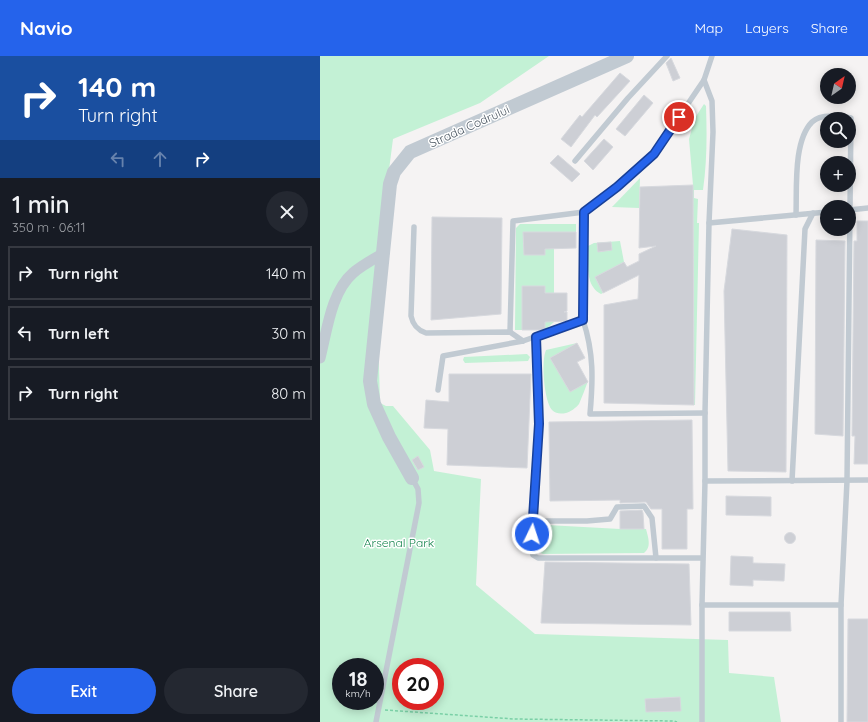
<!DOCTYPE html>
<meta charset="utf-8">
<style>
:root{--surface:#171b24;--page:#242831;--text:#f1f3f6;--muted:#9ea1a6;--line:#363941;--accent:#2563eb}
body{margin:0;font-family:Quicksand,sans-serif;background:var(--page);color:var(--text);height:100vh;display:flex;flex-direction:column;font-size:15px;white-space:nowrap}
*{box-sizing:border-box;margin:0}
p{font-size:13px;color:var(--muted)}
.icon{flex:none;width:22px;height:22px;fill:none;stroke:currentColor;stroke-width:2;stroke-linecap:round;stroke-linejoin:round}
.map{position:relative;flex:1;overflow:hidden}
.side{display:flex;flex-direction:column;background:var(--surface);width:320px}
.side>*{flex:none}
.hud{background:#1a4fa0;color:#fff;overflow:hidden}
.needle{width:26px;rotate:34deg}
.controls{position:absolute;left:500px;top:12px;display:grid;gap:8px}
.controls a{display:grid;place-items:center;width:36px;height:36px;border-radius:50%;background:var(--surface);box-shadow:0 2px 10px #0003;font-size:20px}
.speed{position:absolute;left:12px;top:602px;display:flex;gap:8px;font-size:20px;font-weight:700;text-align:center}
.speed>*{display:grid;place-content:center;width:52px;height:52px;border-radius:50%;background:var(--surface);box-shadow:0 2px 10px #0003;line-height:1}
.speed small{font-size:10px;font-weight:400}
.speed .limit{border:6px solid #d22;background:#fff;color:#111}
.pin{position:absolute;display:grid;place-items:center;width:34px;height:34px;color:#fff;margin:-17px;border:2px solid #fff;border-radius:50%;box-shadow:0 1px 4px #0007}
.me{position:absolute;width:44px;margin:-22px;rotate:4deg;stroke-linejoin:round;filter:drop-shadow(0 0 3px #0008)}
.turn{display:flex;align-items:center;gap:14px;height:84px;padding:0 12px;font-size:18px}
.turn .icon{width:52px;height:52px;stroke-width:2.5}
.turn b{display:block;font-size:28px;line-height:34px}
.lanes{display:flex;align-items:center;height:38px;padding:0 12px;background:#0003;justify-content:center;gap:20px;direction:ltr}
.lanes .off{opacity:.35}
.round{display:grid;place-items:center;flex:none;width:42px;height:42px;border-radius:21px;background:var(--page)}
.overview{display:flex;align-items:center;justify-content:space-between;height:68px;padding:0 12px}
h1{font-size:24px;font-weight:600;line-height:30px}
.cta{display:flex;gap:8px;margin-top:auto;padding:8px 12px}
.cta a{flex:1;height:46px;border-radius:24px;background:var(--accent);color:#fff;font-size:16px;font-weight:600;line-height:46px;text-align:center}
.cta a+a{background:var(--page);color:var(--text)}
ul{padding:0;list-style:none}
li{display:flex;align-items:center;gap:12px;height:54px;margin:0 8px 6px;padding:0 4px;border:2px solid var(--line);border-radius:0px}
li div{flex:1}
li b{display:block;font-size:15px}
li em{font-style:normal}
header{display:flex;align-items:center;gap:24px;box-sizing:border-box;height:56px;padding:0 20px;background:var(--accent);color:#fff}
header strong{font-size:19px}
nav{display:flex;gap:22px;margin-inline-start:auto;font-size:14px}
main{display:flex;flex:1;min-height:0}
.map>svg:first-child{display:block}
.green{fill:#c3f1d5;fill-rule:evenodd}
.building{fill:#cdcfd5;stroke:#d7d9de}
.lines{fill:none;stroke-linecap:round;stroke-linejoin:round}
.path{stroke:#7ad0a6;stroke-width:1.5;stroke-dasharray:3 2;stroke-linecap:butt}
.service{stroke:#c1cad2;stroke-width:5.5}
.minor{stroke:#c1cad2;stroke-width:11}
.tertiary{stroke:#c1cad2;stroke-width:14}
.route-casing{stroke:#184099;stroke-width:10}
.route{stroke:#2563eb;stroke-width:7}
.labels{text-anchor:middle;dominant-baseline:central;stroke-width:3;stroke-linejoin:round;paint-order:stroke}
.street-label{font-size:12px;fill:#4a5661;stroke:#fff}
.park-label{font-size:12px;fill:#17864f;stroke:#fff}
</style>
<header>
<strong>Navio</strong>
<nav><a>Map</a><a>Layers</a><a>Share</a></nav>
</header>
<main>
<section class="side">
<div class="hud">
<div class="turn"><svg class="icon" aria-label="right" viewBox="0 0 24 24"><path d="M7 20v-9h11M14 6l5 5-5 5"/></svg><div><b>140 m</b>Turn right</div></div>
<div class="lanes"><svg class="icon off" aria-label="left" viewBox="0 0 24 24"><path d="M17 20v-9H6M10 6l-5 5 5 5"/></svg><svg class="icon off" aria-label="ahead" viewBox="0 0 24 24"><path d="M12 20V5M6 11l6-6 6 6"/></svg><svg class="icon" aria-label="right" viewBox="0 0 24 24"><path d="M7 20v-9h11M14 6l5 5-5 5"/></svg></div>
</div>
<div class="overview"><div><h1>1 min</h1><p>350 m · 06:11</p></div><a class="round"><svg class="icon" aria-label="close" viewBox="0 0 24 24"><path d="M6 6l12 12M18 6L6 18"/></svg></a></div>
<ul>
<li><svg class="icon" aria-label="right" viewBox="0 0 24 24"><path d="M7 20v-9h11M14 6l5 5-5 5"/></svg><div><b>Turn right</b></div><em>140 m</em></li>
<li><svg class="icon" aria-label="left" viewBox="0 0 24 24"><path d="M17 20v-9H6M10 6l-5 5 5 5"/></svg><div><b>Turn left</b></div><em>30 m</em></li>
<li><svg class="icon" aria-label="right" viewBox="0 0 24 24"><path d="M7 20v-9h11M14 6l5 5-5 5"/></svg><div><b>Turn right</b></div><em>80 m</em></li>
</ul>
<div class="cta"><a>Exit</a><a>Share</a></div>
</section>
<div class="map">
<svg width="548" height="666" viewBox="0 0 548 666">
<rect width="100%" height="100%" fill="#f5f3f3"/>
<g class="green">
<path d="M0 0H229L160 47 73 83 62 168 57 242 60 347 66 350H73L110 394 114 415 161 423 156 529 215 578 408 584 409 617 454 621 461 666H0ZM21 611H55V645H21ZM81 611H115V645H81Z"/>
<path d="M384 48 386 50C387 79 387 106 383 134H374V142L378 143 377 167H379L375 349H374L373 129 369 83 375 62Z"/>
<path d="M320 122 319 152 292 151Z"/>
<path d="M200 168H256V176L234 177V266L225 274H195L196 172Z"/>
<path d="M300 185 304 206 275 221 283 237 281 238C264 229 269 207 268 190L274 187Z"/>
<path d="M257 287 230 302 250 336 268 325C265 333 262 341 259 348 256 352 250 356 246 357 241 358 236 358 232 354 224 345 221 305 226 294Z"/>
<path d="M207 298 210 301 208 305 145 307 143 304 144 301Z"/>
<path d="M227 469 300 473H326C328 481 332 491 324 497L223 498 219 496 215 484 216 474Z"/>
</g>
<g class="building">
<path d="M351 2 360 22 353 25 346 7Z"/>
<path d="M300 17 310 25 277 61 275 59 251 91 241 83 260 59 262 61Z"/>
<path d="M324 39 333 47 305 80 296 73Z"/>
<path d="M284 83 293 91 273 114 264 105Z"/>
<path d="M238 99 260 118 252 126 230 107Z"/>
<path d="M373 129 374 349 284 347V249L318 243 319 219 283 237 275 221 304 206 307 211 319 205V198L336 190 319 192 320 131Z"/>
<path d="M112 161 182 162 181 258 111 264Z"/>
<path d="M537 165H548V408H534L535 380H532L534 185H537Z"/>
<path d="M412 173 467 179 466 416 408 415 404 235Z"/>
<path d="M203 176H256V192L225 193V199H204Z"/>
<path d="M496 184 525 185 523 380 495 378Z"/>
<path d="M291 186 292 194 278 196 277 187Z"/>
<path d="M202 230H225V237H247V255L244 256H247V265L225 266V273L220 274H202Z"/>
<path d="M257 287 265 302 257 306 268 326 250 336 230 302Z"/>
<path d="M129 318H211L207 412 127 409 128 373 104 372 106 344 129 346Z"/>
<path d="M372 364 373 453H367V493H342V453H331L326 446 300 447V444L230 445 229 366Z"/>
<path d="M98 400 104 411 98 414 92 404Z"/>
<path d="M406 440 451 441V460L406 459Z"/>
<path d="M322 454 323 457 324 473H300V455Z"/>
<circle cx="470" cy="482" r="5.5"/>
<path d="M411 500 433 501V507L465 508 464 525 433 524V530L410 529Z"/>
<path d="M225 506 369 508 371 569 221 567Z"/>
<path d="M409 556H470L471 575H409Z"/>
<path d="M528 563H548V666H527Z"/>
<path d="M360 641 361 655 326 656 325 643Z"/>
</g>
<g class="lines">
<path class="path" d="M65 654 194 663 354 665 357 666"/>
<g class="service">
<path d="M255 105 308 42 347 0"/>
<path d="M529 154 548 152"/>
<path d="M476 159C477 133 473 85 492 66 501 57 520 60 531 62L527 425 521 549"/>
<path d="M389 167 507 156"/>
<path d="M94 171 91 260C93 269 97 274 106 277L190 276 203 285"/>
<path d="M190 276 193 165 264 156"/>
<path d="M216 281 219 368 211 492 213 499 218 502H382"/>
<path d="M118 334 123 300 203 285 263 264"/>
<path d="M385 357 270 358C273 324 274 297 263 264L264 156 297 131 334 98 384 24 392 0"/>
<path d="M385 425 548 424"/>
<path d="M472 425 485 173 493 157"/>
<path d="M213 465H267L290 463 297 451 324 450 332 462 336 502"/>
<path d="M382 549H521V666"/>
<path d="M56 666 99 447 98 433 92 422"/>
<path d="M382 666V549L385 425V357L389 167 393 76 392 45 384 24"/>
</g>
<path class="minor" d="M0 302C7 275 11 236 33 217 42 209 54 203 64 197"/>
<path class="tertiary" d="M92 422 69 381 54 348 50 325 70 128 74 116 90 96 307 0"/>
</g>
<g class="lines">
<defs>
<path id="route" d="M212 478 219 368 216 281 263 264 264 156 297 131 334 98 359 61"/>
</defs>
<use href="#route" class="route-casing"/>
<use href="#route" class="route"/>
</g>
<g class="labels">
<g class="street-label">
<text transform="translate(149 70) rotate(-24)">Strada Codrului</text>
</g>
<g class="park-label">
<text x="79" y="486">Arsenal Park</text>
</g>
</g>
</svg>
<div class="controls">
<a><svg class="needle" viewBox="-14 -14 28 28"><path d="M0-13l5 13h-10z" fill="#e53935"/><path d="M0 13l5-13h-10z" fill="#9ea1a6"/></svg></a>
<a><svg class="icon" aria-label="search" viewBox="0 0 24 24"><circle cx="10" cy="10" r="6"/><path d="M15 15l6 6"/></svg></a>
<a>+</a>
<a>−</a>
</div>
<div class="speed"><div>18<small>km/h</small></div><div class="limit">20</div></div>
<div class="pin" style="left:359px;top:61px;background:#d93025"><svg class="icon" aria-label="arrive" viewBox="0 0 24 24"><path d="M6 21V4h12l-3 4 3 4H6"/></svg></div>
<svg class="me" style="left:212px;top:478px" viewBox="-20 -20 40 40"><circle r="17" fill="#2563eb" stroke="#fff" stroke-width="3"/><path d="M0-11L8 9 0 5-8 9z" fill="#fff"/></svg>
</div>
</main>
